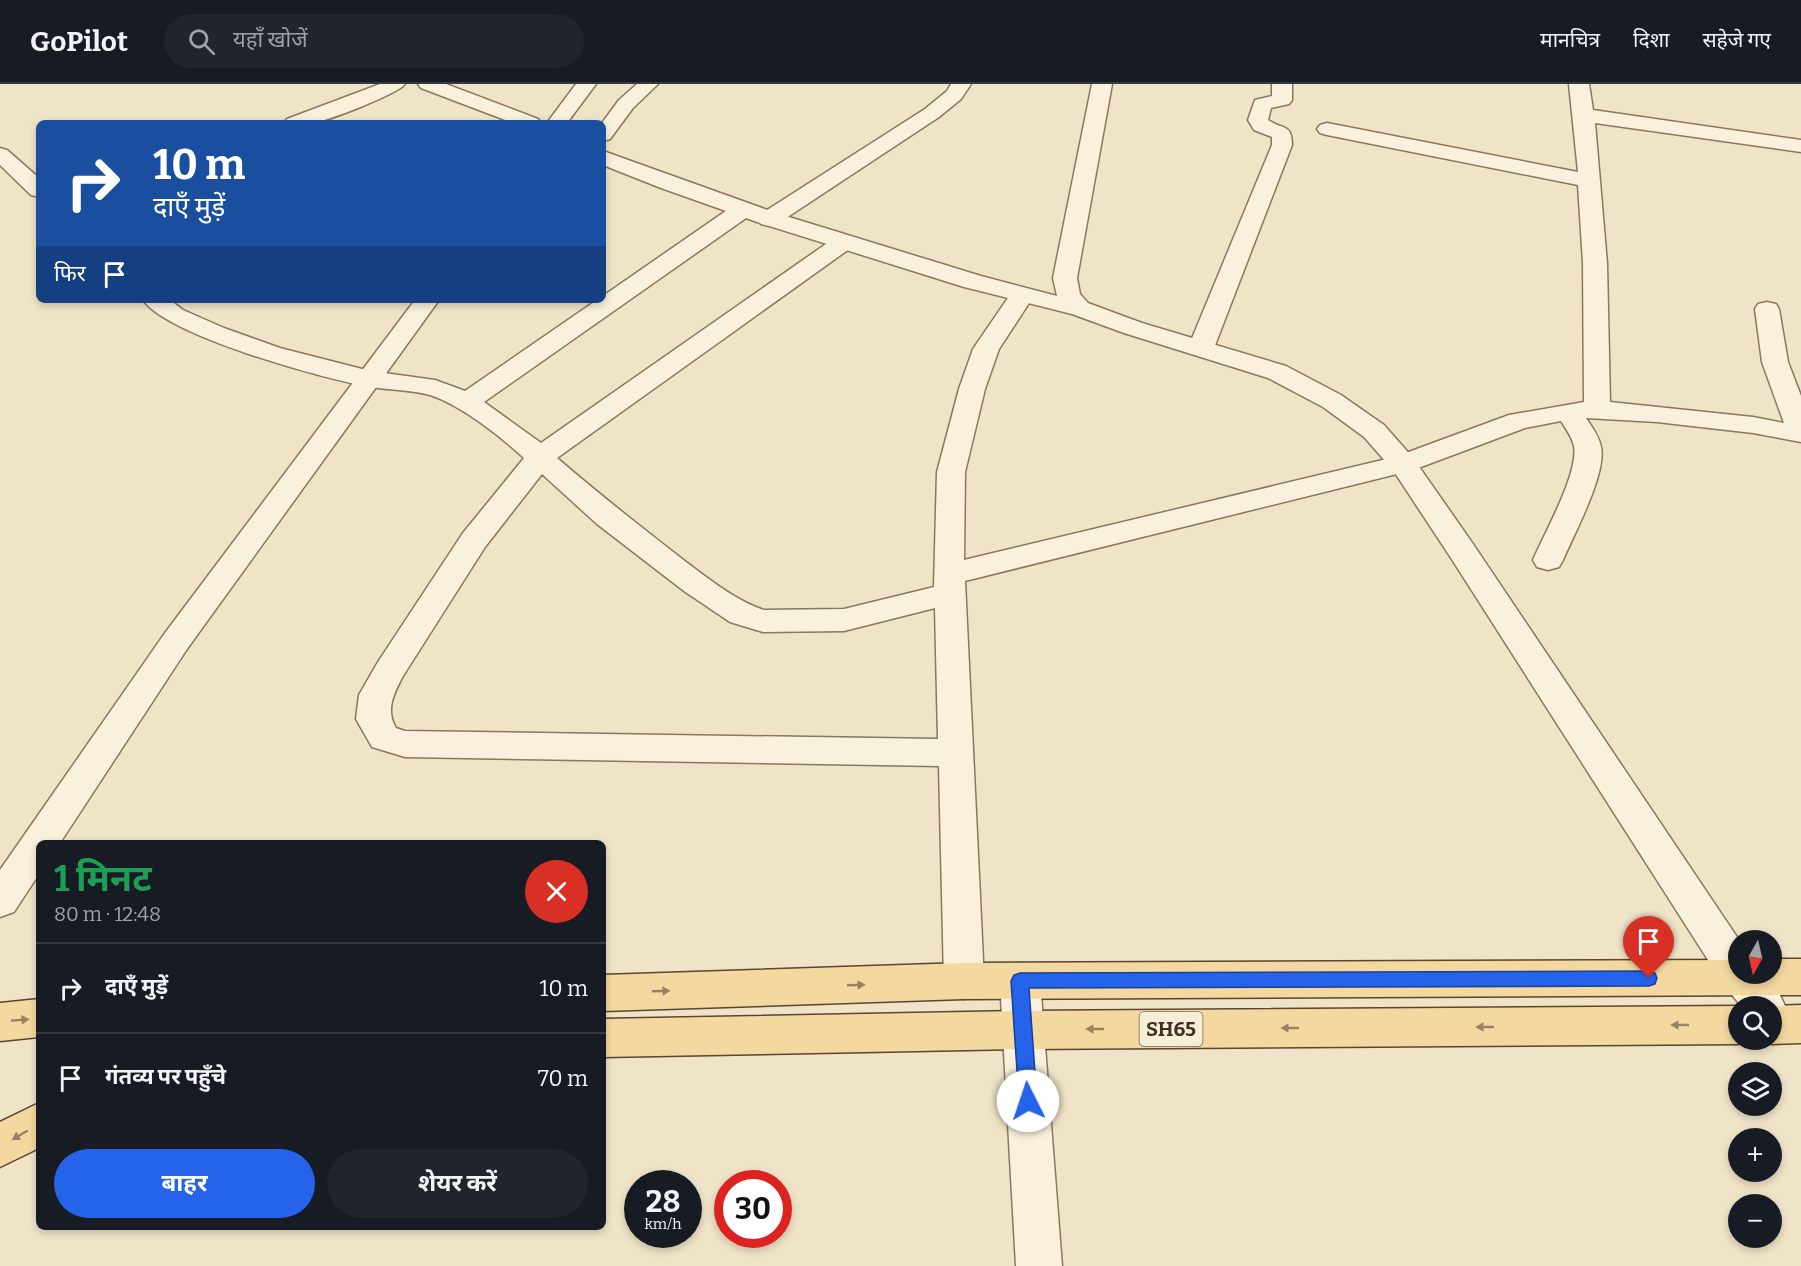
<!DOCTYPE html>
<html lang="hi">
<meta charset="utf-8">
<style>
:root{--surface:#171b24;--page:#20242c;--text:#f1f3f6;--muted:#9ea1a6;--line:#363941;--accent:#2563eb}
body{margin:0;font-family:Bitter,"Noto Sans Devanagari",serif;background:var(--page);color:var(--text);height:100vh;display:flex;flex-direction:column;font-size:22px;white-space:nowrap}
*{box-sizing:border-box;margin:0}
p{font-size:20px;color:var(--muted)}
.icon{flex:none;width:33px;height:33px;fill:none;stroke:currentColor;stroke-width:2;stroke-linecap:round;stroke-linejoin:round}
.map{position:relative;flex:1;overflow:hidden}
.details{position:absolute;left:36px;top:756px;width:570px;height:390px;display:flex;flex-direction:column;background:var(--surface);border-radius:9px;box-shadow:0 3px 9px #0003}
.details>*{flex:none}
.guide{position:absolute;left:36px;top:36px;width:570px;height:183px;border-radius:9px;box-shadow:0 3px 9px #0003;background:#1a4fa0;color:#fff;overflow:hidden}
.needle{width:39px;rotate:188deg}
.buttons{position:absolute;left:1728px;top:846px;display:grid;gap:12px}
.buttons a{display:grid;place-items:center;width:54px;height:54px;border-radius:50%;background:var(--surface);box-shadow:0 3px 9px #0003;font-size:30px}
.speed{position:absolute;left:624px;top:1086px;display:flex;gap:12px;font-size:30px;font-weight:700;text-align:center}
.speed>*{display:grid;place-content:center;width:78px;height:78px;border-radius:50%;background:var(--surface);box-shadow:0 3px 9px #0003;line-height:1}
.speed small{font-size:15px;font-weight:400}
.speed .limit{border:9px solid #d22;background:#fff;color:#111}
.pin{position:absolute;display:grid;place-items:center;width:51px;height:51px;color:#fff;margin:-62px -26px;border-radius:50% 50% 50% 0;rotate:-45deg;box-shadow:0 0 6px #0007}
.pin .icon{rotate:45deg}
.me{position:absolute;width:66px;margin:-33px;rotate:356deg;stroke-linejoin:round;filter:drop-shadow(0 0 4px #0008)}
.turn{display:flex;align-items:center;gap:21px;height:126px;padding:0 18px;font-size:27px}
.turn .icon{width:78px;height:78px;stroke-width:2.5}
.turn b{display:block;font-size:42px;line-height:51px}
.then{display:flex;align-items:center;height:57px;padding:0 18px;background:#0003;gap:12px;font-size:22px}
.round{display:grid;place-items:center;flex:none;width:63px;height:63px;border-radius:32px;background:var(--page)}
.overview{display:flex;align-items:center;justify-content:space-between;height:102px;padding:0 18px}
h1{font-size:36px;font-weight:700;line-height:45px;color:#1e9e55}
.action{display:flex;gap:12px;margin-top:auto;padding:12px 18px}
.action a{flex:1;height:69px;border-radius:36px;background:var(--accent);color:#fff;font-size:24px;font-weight:700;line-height:69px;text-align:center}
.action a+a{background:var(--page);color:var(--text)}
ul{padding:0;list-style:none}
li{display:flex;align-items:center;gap:18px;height:90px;padding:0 18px;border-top:2px solid var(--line)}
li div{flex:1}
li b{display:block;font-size:22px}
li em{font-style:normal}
header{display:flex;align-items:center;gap:36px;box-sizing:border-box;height:84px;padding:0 30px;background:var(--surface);border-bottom:2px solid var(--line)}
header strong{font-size:28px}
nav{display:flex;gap:33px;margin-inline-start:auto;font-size:21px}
.search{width:420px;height:54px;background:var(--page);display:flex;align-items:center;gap:15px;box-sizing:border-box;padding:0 21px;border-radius:33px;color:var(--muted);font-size:22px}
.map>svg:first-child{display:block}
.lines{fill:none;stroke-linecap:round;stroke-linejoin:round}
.minor-casing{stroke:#8d765c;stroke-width:3}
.tertiary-casing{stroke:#8d765c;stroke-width:3}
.primary-casing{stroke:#5b4430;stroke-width:3}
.minor{fill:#faf1dc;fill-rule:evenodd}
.tertiary{fill:#faf1dc;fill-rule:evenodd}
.primary{fill:#f3d9a0;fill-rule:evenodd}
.oneway{fill:#988460}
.route{fill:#2563eb;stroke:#184099;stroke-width:1.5}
.labels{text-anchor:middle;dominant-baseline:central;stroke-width:4.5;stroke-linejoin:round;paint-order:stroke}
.shield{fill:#f7eed8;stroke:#756857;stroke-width:1.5}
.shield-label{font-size:20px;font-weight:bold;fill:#3d2e20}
</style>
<header>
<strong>GoPilot</strong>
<div class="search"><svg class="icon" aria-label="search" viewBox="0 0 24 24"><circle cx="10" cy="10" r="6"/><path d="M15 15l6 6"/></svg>यहाँ खोजें</div>
<nav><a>मानचित्र</a><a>दिशा</a><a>सहेजे गए</a></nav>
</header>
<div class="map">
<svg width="1801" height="1182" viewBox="0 0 1801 1182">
<rect width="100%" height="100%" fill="#f0e4c8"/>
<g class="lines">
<defs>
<g id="minor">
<path d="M380 0H405C398 10 327 37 313 39 304 40 293 39 284 39L287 35Z"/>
<path d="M637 0H658L633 24 610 55 603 57 602 39 619 16Z"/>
<path d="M951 0H971L961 15 939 33 777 140 769 142 761 140 758 135 761 130 925 25 947 7Z"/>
<path d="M1272 0H1292V16L1289 20 1271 24 1268 36C1282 46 1292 39 1292 61L1214 264 1210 269 1201 272 1192 269 1188 264 1272 61V53L1254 46 1248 36 1255 16 1272 12Z"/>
<path d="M1569 0H1589L1593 26 1801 56V68L1595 39 1607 179 1610 318 1753 333 1784 339 1762 278 1755 225 1758 220 1767 218 1776 220 1779 225 1788 278 1801 312V358L1753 349 1657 338 1586 334C1592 343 1599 352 1601 363 1607 389 1574 450 1563 476L1559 483 1548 486 1537 483 1533 476C1544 450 1579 389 1574 362 1572 353 1566 345 1561 337L1525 344 1413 386 965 497 984 897 978 910 964 915 950 910 944 897 939 682 405 673 372 663 356 635 359 611 378 578 463 449 524 374C500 352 461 321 430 311 411 306 390 306 371 303 324 295 168 252 143 216H170L183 226 224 244 280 264 370 287 435 296 465 307 597 216H603V212L733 122 741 120 749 122 752 127 749 132 484 318 541 359 836 153 844 151 852 153 855 158 852 163 557 374C599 410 642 444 686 478 709 495 736 517 764 526L844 525 934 503 937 388 959 305 973 265 1012 208 1021 206 1030 208 1033 213 999 265 985 305 965 388 964 476 1395 373 1509 331 1584 318 1583 179 1578 101 1327 51 1320 49 1317 45 1320 41 1327 39 1578 88ZM542 390 597 440 684 507 730 538 763 548 844 547 935 524 938 655 405 647 396 644C385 626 394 609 403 592L485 463Z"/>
<path d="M0 64 7 66 39 94V113L31 111 0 81Z"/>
<path d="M1020 879 1034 884 1040 897 1062 1182H1016L1000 897 1006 884Z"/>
</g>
<g id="tertiary">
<path d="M418 0H446L538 35 541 39H513L421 4Z"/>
<path d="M576 0H596L567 39H547Z"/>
<path d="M1092 0H1112L1077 194 1080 210 1088 219 1142 239 1286 282 1341 311 1384 341 1413 374 1473 460 1739 856 1738 890H1763L1779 909 1785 922 1779 935 1772 938V922H1741L1724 901 1451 474 1393 386 1364 353 1323 323 1268 294 1124 249 1072 230 964 203 760 139 661 104 603 81V67L776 129 981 192 1057 212 1053 194Z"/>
<path d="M415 216H439L187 565 60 759H39V790L14 828 0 833V786L165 549Z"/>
</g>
<g id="primary">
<path d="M1772 875H1801V911L964 915 603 927V891L964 879 1738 876V890H1772Z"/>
<path d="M39 915V953L0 957V919Z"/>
<path d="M1801 921V959L1772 960 1761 956H1772L1771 922Z"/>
<path d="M1738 922V956H1749L1738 960 1023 965 603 973V935L1023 927Z"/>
<path d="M39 1019V1064L0 1083V1038Z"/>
</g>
</defs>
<use href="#minor" class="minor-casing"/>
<use href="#tertiary" class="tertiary-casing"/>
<use href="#primary" class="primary-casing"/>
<use href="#minor" class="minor"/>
<use href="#tertiary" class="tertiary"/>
<use href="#primary" class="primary"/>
</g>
<defs><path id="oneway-solid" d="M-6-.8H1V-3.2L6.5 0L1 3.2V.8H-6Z" transform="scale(1.5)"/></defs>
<g class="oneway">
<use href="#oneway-solid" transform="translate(856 901) rotate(-2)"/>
<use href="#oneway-solid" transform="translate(661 907) rotate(-2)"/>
<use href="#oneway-solid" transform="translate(20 936) rotate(-5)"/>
<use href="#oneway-solid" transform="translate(1680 941) rotate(180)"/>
<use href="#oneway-solid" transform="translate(1485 943) rotate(180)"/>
<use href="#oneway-solid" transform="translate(1290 944) rotate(180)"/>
<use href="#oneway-solid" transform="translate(1095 945) rotate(180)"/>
<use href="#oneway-solid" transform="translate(20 1051) rotate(150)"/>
</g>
<path class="route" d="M1649 887 1655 889 1657 894 1655 900 1649 902 1029 904 1037 1017 1034 1022 1028 1025 1022 1022 1019 1017 1011 897 1014 891 1020 889Z"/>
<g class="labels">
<rect class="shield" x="1139.5" y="928" width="63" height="34" rx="4.5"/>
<g class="shield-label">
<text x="1171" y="945">SH65</text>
</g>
</g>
</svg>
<div class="buttons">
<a><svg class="needle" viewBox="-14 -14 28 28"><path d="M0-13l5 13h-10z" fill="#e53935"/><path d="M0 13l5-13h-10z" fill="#9ea1a6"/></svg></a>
<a><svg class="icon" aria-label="search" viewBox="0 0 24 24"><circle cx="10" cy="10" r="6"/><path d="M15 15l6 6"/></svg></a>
<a><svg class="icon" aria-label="layers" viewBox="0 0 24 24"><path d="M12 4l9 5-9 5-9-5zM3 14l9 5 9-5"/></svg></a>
<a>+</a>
<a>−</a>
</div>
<div class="speed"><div>28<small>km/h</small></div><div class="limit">30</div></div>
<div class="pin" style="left:1649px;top:894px;background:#d93025"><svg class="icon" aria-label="arrive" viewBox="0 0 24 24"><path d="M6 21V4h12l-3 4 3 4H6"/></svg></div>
<svg class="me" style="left:1028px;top:1017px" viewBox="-20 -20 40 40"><circle r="19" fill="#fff"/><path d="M0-13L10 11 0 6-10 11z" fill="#2563eb"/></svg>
<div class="guide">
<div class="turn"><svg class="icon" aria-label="right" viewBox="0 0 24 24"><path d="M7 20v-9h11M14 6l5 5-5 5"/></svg><div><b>10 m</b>दाएँ मुड़ें</div></div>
<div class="then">फिर<svg class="icon" aria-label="arrive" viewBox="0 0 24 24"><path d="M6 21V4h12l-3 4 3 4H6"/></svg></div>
</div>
<section class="details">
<div class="overview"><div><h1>1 मिनट</h1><p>80 m · 12:48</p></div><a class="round" style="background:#d93025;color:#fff"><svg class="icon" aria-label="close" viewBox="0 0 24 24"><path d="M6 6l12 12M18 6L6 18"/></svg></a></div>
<ul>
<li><svg class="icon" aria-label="right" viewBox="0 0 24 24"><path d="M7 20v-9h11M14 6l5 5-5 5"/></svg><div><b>दाएँ मुड़ें</b></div><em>10 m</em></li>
<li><svg class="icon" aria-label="arrive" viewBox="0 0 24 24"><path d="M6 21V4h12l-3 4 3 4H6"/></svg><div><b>गंतव्य पर पहुँचे</b></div><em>70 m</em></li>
</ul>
<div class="action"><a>बाहर</a><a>शेयर करें</a></div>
</section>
</div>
